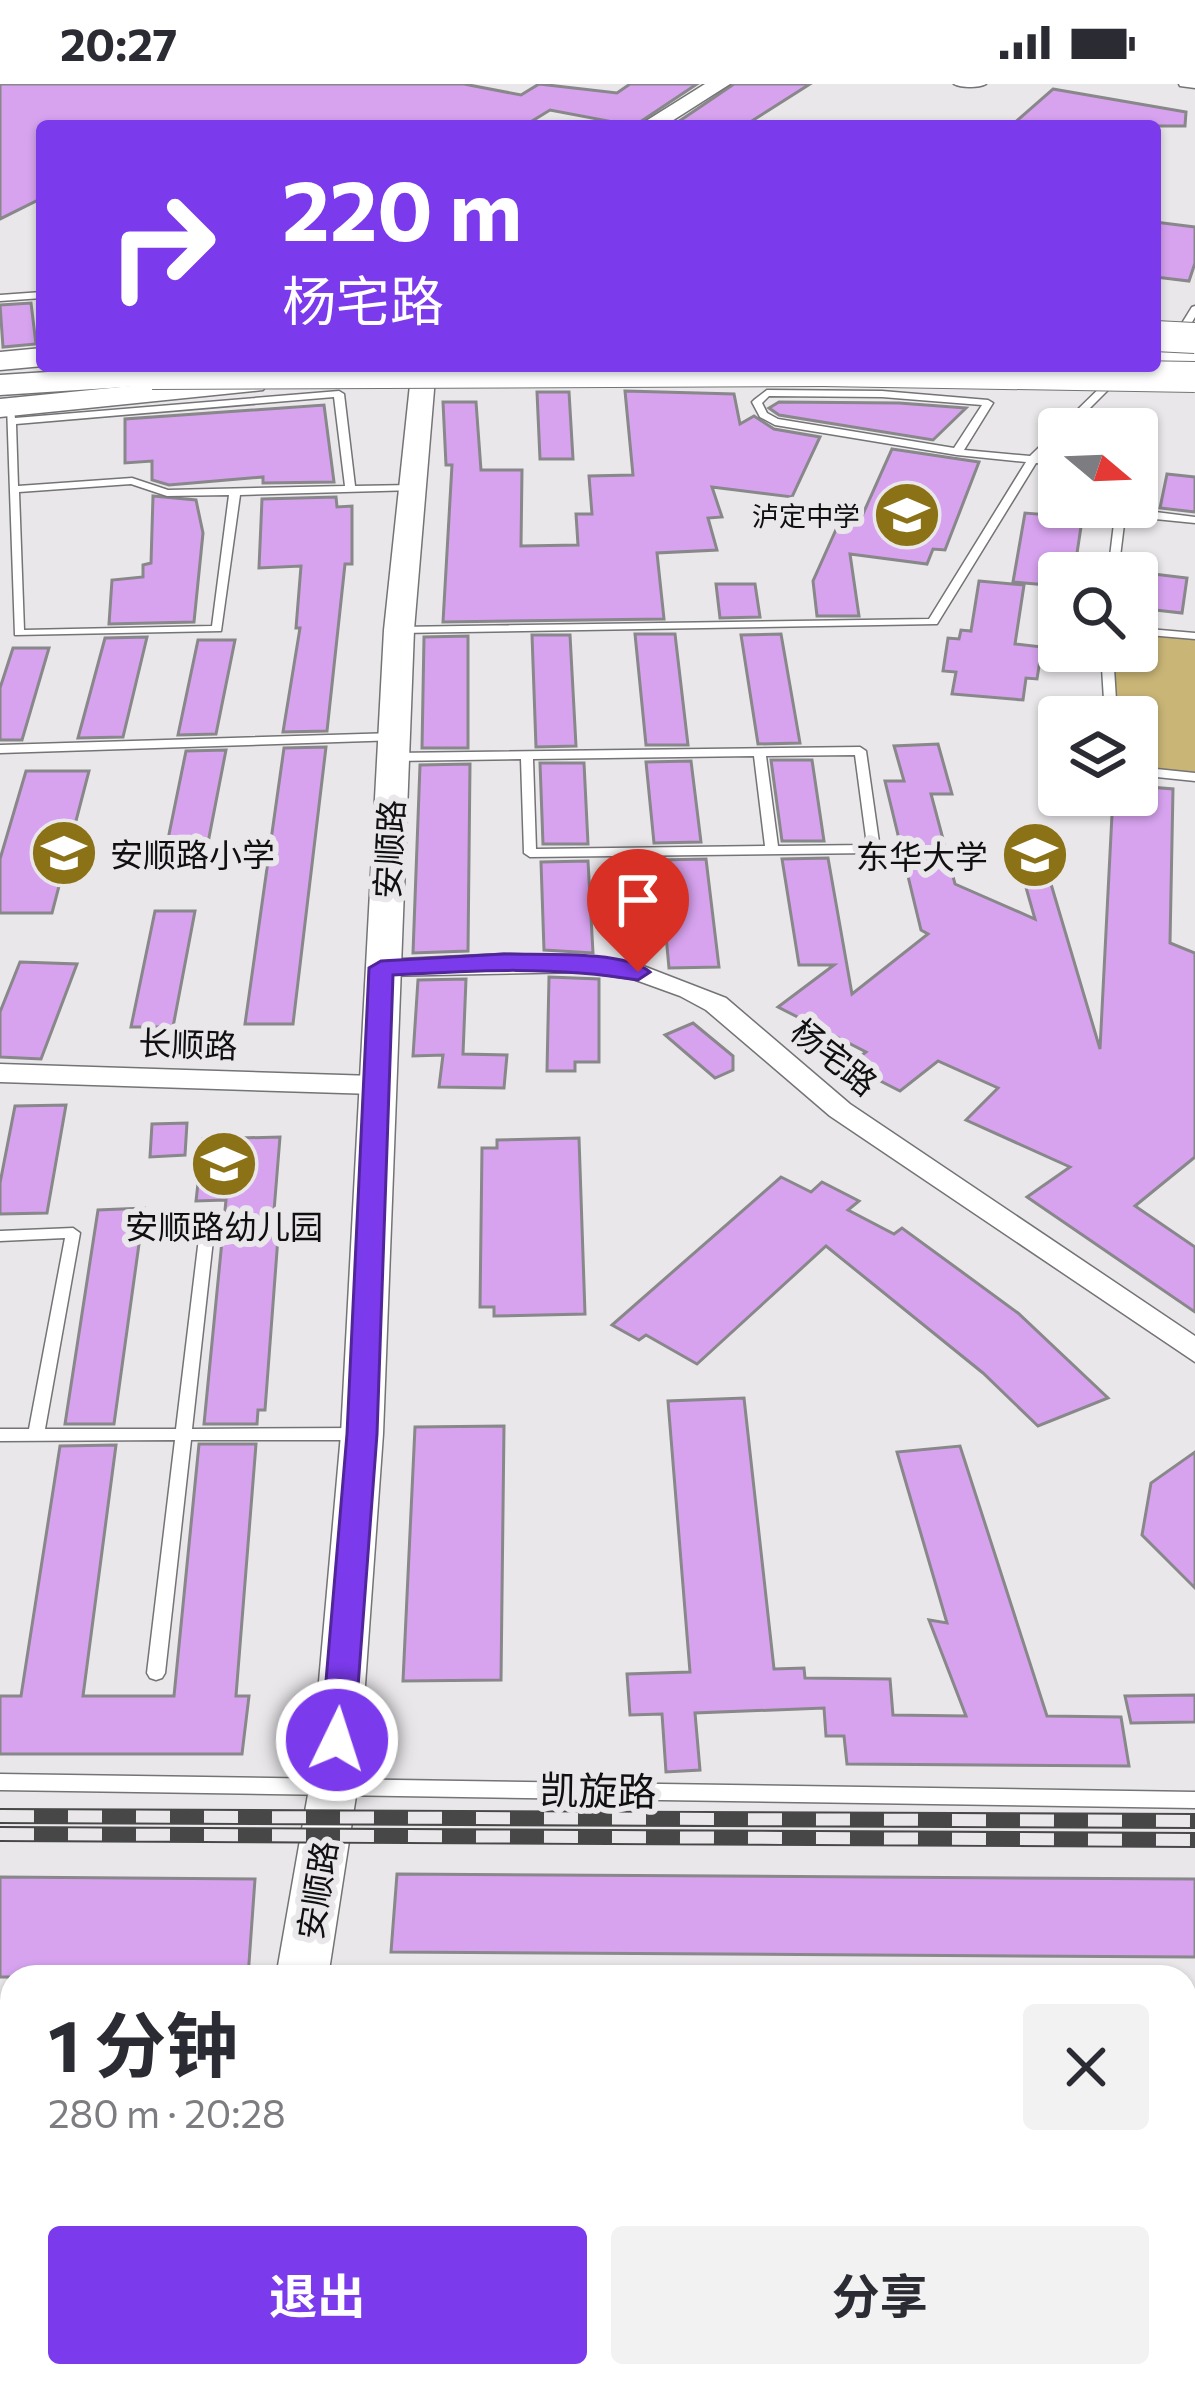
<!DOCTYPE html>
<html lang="zh">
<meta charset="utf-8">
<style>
:root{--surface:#fff;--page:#f2f2f3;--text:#2b2b33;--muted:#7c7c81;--accent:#7c3aed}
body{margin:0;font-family:Commissioner,"Noto Sans SC",sans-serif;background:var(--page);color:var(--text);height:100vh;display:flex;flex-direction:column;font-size:45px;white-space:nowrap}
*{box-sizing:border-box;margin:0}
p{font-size:39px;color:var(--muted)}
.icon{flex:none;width:66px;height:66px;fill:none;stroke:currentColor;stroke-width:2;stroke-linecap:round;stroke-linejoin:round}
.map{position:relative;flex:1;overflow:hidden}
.drawer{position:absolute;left:0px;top:1881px;width:1197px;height:423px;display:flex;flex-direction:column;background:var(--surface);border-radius:36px 36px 0 0;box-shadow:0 3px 9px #0004}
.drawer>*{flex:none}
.banner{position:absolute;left:36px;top:36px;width:1125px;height:252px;border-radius:12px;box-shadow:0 3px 9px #0004;background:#7c3aed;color:#fff;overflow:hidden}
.needle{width:78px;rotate:109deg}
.tools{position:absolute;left:1038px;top:324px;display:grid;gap:24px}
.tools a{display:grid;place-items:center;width:120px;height:120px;border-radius:12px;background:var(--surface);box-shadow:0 3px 9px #0004;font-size:60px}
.pin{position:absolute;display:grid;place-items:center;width:102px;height:102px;color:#fff;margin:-123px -51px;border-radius:50% 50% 50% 0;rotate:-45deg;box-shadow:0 0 12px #0007}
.pin .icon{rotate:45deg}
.me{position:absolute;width:132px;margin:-66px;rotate:4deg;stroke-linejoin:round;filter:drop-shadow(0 0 9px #0008)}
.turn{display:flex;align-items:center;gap:42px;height:252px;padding:0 48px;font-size:54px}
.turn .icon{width:156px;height:156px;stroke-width:2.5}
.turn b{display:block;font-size:84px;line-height:102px}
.round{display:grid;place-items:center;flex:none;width:126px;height:126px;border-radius:12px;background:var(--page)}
.head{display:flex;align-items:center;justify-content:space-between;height:204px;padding:0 48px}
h1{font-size:72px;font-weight:700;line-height:90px}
.action{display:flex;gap:24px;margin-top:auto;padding:24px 48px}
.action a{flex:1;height:138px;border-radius:12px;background:var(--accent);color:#fff;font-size:48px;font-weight:700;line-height:138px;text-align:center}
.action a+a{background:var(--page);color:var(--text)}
.status{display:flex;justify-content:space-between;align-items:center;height:84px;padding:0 60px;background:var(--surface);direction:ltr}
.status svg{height:33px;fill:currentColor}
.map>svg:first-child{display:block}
.green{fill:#c9b576}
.building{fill:#d7a3ef;stroke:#888789;stroke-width:3}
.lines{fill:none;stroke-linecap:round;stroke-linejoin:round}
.service-casing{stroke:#747375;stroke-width:3}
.minor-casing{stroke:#747375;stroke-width:3}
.tertiary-casing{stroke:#747375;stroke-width:3}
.primary-casing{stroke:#747375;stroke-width:3}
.trunk-casing{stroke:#747375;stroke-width:3}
.service{fill:#fff;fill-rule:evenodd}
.minor{fill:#fff;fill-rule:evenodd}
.tertiary{fill:#fff;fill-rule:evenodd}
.primary{fill:#fff;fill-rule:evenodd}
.trunk{fill:#fff;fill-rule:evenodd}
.rail-casing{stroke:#484748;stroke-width:16}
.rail{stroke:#e9e7ea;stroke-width:12;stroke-dasharray:34;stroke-linecap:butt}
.trunk-bridge-casing{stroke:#747375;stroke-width:32;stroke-linecap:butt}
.trunk-bridge{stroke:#fff;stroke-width:30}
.route{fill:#7c3aed;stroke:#51269a;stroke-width:3}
.labels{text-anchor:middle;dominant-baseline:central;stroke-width:12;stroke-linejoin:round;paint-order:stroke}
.far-poi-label{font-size:27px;fill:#111011;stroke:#e9e7ea;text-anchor:end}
.street-label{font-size:33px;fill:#111011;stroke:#e9e7ea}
.poi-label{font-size:33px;fill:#111011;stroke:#e9e7ea;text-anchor:start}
.near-street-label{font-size:39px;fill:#111011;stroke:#e9e7ea}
</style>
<div class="status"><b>20:27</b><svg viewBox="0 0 49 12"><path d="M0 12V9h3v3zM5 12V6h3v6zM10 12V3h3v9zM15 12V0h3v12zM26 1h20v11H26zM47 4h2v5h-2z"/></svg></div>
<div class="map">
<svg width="1195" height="2302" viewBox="0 0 1195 2302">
<rect width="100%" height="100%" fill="#e9e7ea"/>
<path class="green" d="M1137 547 1195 552V693L1137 687V633H1111L1107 567H1137Z"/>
<g class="building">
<path d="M0 0H464L521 11 539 0 617 9 630 0H697L634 42 550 26 524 42H42V114L0 135Z"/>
<path d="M734 0H810L744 42H672Z"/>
<path d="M1053 5 1186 28 1185 42H1011Z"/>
<path d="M1155 138 1195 143V179L1189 197 1155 193Z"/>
<path d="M31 219 36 260 3 263 0 221Z"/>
<path d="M625 307 734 310 740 340 754 332 774 345 820 353 792 413 712 403 722 433 708 434 717 466 657 469 664 535 443 538 452 381H446L443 318H476L481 386H522L521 462 578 461 576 430H592L589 392 633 391Z"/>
<path d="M537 308H569L573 375H540Z"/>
<path d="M779 318 899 319 966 324 933 356 779 331 769 324Z"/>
<path d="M324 321 334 398 263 399V393L169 401 152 396V377L125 379V335Z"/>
<path d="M892 365 979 378 945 466 933 465 927 480 850 470 859 532H817L813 497 843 430 845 439 858 441Z"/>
<path d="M1167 390 1195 393V428L1160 424Z"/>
<path d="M153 412 196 416 203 449 194 538 109 540 112 496 143 493V481L151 479Z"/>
<path d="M336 413 337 423 352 422V480H345L327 647 283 648 300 544H296L301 482 259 484 262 415Z"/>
<path d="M1050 423H1084L1074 489H1059V502L1013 498 1025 429 1049 431Z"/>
<path d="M1137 488 1187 494 1182 529 1137 524Z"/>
<path d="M979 497 1024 501 1015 560 1042 563 1037 595 1026 594 1023 616 952 610 956 588 943 587 948 554 959 555 961 546 971 547Z"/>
<path d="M716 500H755L760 533 720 534Z"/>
<path d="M635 550H675L688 661H646Z"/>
<path d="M781 550 800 659 758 660 741 551Z"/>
<path d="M532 551H570L576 662 536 663Z"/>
<path d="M468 552V664H422L424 553Z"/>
<path d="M147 553 123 653 78 654 105 554Z"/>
<path d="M198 556H235L216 650 178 651Z"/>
<path d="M13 564H49L22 656H0V604Z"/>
<path d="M938 660 952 710H931L955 800 1035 835 1025 800H1051L1100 965 1113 711H1137V702L1173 705 1170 859 1195 869V1073L1135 1122 1195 1163V1228L1027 1113 1070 1083 966 1036 998 1004 938 977 900 1007 849 981 866 968 778 923 834 881H799L782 775 828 774 852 910 928 850 921 846 885 697H904L894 662Z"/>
<path d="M326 663 293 940H245L284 664Z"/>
<path d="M226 666 206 769 165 770 186 667Z"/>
<path d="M771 676H812L824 757H782Z"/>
<path d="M691 677 701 758 654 759 646 678Z"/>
<path d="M540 679H584L588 760H543Z"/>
<path d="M470 680 468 867 413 869 420 681Z"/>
<path d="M26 687H89L52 829H0V775Z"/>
<path d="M706 775 719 883 669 884 659 776Z"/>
<path d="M588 777 593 869 544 866 541 778Z"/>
<path d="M155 827H195L173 943H131Z"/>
<path d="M20 878 77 880 41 975 0 973V928Z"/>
<path d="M549 893 599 895V978H575V987H547Z"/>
<path d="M466 895 463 970 507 971 504 1004 439 1003 443 971 413 972 418 896Z"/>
<path d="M693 939 733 972V986L715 994 665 951Z"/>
<path d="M66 1021 47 1129 0 1130V1099L15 1022Z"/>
<path d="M187 1039 185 1071 150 1073 152 1040Z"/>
<path d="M280 1053 274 1127H280L265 1326H258L257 1340H204L226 1116 196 1117 203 1055Z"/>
<path d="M579 1054 585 1230 494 1232V1223H480L482 1064H497V1056Z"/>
<path d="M781 1093 811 1108 822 1098 859 1117 848 1126 894 1150 902 1144 1018 1229 1108 1314 1038 1342 983 1289 826 1162 697 1280 646 1251 639 1256 612 1241Z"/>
<path d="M144 1124 114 1340H65L98 1126Z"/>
<path d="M744 1314 774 1585 804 1584 805 1594 890 1595 893 1631 966 1632 929 1536 947 1539 897 1368 960 1362 1047 1632 1121 1633 1129 1682 847 1680 844 1652H826L824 1624 695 1629 700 1686 666 1688 662 1630 630 1631 627 1590 690 1588 668 1317Z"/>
<path d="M504 1342 501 1596 403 1597 415 1343Z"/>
<path d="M199 1360H256L236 1612H249L242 1670H0V1612H21L60 1362 116 1361 83 1612H174Z"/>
<path d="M1195 1368V1504L1142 1451 1151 1399Z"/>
<path d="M1195 1611V1638L1131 1639 1125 1612Z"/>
<path d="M397 1790 1195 1795V1873L391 1868Z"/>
<path d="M0 1793 255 1795 248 1893H0Z"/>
</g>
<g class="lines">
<defs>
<g id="service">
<path d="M954 0H986C979 4 961 4 954 0Z"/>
<path d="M1179 0H1195V4L1180 2Z"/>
<path d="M42 208V214L0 217V211Z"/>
<path d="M1195 222V233L1184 252 1176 254 1174 252 1192 223Z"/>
<path d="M1114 290 1122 292 1069 345H1059V355L1041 373 1059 375V381L1036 379 937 540 399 549 393 546 399 543 929 535 1026 378 957 371 775 341 760 333 752 318 754 316 767 306 882 307 988 316 993 319 964 366 1030 372ZM769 312 882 313 982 321 954 364 778 335 767 329 762 319Z"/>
<path d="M339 307 344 310 355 402 412 401 417 404 416 406 240 411 221 547 15 551 7 321H13L15 334ZM334 313 345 402 168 406 132 394 18 402 16 340ZM131 400 167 412 229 411 212 542 24 546 19 408Z"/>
<path d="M1116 423 1195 433V439L1125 432 1118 489H1108Z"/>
<path d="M1137 544 1195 549V555L1137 550Z"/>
<path d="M1101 567H1113L1117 633H1105Z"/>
<path d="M395 649 401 653 399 656 0 669V661Z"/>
<path d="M860 663 866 667 880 765 874 769 530 773 524 769 521 675 394 677 388 673 394 669ZM855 671 867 761 778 762 766 672ZM754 672 765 762 536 765 533 675Z"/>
<path d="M1137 683 1195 689V697L1137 691Z"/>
<path d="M209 1124 216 1129 192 1345 357 1344 363 1346 365 1350 363 1354 357 1356H191L165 1589 162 1594 156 1596 150 1594 147 1589 175 1356 0 1357V1345H29L65 1154 0 1157V1147L73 1144 80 1149 45 1345H176L202 1129Z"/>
<path d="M0 1690 1195 1708V1724L0 1706Z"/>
<rect x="1078" y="2292" width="22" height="10"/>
</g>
<g id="minor">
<path d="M504 870 584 872 638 880 726 914 850 1020 1195 1252V1278L830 1032 706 926 680 912 633 895 584 888 381 892 368 884 381 876Z"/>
<path d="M0 980 374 992 388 1001 374 1010 0 998Z"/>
</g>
<g id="tertiary">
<path d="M705 0H730L664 42H638Z"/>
<path d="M412 282H436L414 546 383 1350 358 1699 328 1893H276L310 1699 341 1350 384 546Z"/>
<path d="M0 2032 12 2033V2083L0 2082Z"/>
<path d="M1185 2148H1195V2202L1185 2200Z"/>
<path d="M129 2292H189L185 2302H125Z"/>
</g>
<g id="primary">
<path d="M42 264 43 282 0 286V268Z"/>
<path d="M252 290 268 299 263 306 0 333V315Z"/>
</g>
<g id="trunk">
<path d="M1155 264 1195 265V285L1148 282H1155Z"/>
<path d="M143 282H215L219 288 203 298 0 311V291Z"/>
</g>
</defs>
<use href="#service" class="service-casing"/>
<use href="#minor" class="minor-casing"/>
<use href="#tertiary" class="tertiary-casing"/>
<use href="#primary" class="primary-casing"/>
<use href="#trunk" class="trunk-casing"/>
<use href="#service" class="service"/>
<use href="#minor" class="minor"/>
<use href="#tertiary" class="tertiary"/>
<use href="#primary" class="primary"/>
<use href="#trunk" class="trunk"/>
<defs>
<g id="rail">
<path d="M0 1732 1195 1737"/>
<path d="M0 1750 1195 1756"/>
</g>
</defs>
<use href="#rail" class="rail-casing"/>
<use href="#rail" class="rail"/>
<defs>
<g id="trunk-bridge">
<path d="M1155 252 1195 254"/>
<path d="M152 290 823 287 1195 293"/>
</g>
</defs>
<use href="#trunk-bridge" class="trunk-bridge-casing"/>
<use href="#trunk-bridge" class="trunk-bridge"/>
</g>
<path class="route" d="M504 870C540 871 624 866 650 888L638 896C556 882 476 886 393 891L377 1350 354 1656 349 1665 337 1669 326 1665 321 1656 347 1350 369 884 381 877Z"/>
<defs>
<symbol id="school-disc" viewBox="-11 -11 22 22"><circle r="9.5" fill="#8b7216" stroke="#e9e7ea"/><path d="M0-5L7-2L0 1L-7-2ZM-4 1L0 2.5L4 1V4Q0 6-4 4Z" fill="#fff"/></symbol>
<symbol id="university-disc" viewBox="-11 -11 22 22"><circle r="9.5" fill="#8b7216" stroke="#e9e7ea"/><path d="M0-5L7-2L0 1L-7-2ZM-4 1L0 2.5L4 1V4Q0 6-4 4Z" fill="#fff"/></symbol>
</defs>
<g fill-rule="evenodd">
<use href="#school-disc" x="869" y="393" width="76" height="76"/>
<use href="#school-disc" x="26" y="731" width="76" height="76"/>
<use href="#university-disc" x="997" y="733" width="76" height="76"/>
<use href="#school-disc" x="186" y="1042" width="76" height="76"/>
</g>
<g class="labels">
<g class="far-poi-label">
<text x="860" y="431">泸定中学</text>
</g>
<g class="street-label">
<text transform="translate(388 765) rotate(-87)">安顺路</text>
<text transform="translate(188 959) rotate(2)">长顺路</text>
<text transform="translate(835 972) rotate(39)">杨宅路</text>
<text transform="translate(316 1806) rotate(-81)">安顺路</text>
</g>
<g class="poi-label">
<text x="110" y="769">安顺路小学</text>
<text x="988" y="771" text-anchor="end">东华大学</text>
<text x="224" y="1141" text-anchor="middle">安顺路幼儿园</text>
</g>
<g class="near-street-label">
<text transform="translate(598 1705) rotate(1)">凯旋路</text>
</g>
</g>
</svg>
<div class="tools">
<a><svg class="needle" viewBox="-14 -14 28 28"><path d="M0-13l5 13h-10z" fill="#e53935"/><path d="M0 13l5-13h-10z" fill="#7c7c81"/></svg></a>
<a><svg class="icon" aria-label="search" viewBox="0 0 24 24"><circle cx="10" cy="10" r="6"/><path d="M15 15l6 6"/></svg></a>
<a><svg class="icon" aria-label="layers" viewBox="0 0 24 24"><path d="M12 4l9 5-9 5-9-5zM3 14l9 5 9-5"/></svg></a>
</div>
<div class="pin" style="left:638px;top:888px;background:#d93025"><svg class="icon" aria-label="arrive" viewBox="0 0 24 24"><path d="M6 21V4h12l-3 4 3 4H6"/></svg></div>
<svg class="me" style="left:337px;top:1656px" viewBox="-20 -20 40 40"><circle r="17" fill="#7c3aed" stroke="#fff" stroke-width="3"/><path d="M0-11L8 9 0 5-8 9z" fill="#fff"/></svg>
<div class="banner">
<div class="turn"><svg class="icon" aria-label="right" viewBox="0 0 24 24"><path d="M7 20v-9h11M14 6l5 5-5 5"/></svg><div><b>220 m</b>杨宅路</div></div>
</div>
<section class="drawer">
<div class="head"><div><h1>1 分钟</h1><p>280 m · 20:28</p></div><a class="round"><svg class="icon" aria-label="close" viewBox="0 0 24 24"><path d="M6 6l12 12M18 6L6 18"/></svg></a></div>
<div class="action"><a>退出</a><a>分享</a></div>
</section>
</div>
